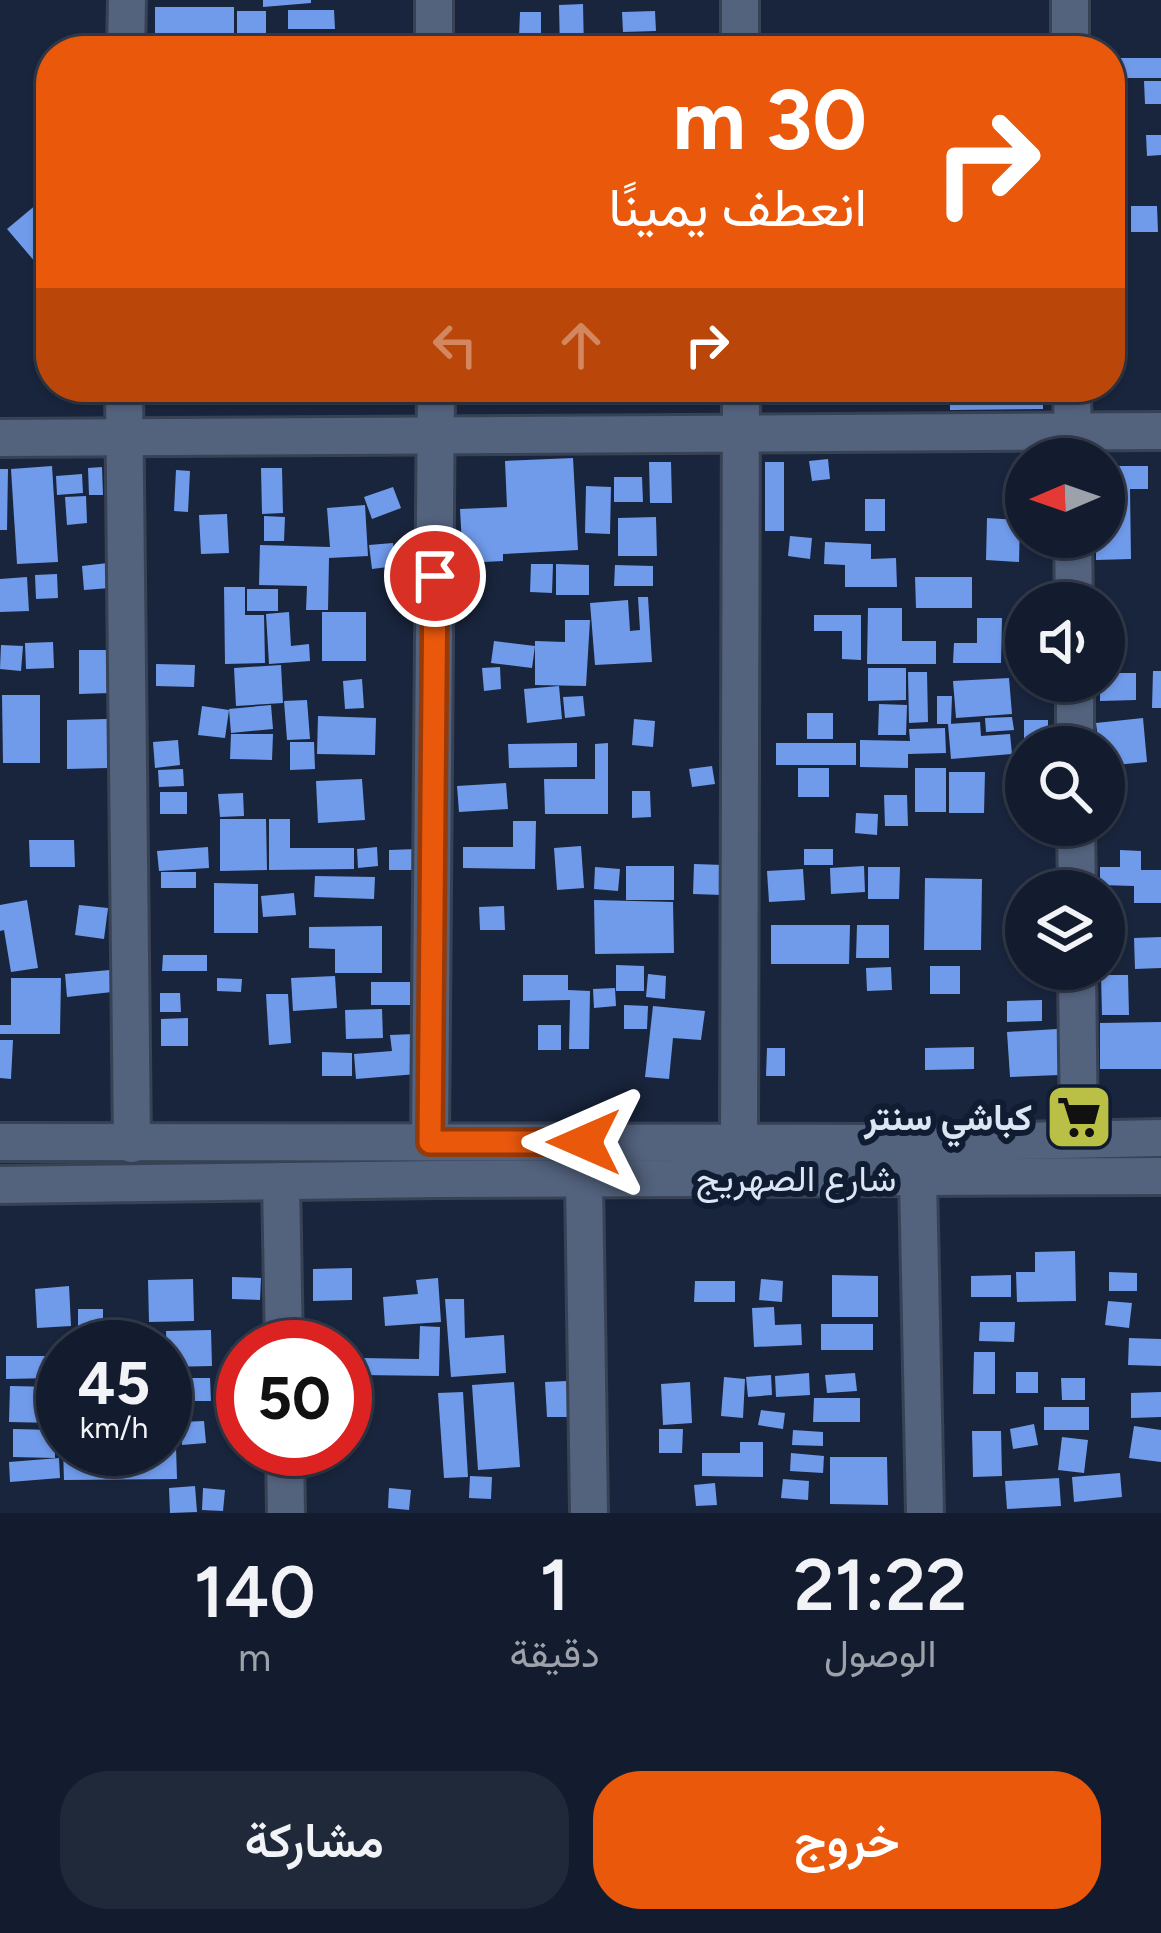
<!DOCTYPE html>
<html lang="ar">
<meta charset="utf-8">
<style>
:root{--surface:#131c2e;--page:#20293a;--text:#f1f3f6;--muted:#9da1aa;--line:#323a4a;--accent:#ea580c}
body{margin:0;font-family:Figtree,Vazirmatn,sans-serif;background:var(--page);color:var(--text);direction:rtl;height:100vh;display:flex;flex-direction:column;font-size:45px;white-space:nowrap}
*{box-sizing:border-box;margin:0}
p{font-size:39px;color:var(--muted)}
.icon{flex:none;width:66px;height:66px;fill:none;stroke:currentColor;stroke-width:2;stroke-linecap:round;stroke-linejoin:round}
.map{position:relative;height:1513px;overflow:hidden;direction:ltr}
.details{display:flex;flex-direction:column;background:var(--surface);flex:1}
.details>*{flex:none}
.top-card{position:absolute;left:36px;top:36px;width:1089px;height:366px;border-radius:48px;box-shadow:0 3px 9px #0004,0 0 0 3px var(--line);direction:rtl;background:#ea580c;color:#fff;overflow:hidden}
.needle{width:78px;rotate:268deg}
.fabs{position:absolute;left:1005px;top:438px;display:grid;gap:24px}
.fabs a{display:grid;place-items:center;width:120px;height:120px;border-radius:50%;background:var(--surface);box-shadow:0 3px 9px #0004,0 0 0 3px var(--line);font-size:60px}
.speed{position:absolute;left:36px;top:1320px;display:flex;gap:24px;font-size:60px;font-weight:700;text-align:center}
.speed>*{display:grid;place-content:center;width:156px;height:156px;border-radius:50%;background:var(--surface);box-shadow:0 3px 9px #0004,0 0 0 3px var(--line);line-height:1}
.speed small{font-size:30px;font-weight:400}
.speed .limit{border:18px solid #d22;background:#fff;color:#111}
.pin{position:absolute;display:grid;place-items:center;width:102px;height:102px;color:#fff;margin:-51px;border:6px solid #fff;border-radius:50%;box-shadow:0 3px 12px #0007}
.me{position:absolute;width:132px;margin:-66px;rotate:270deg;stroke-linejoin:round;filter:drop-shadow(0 0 9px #0008)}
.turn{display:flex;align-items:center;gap:42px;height:252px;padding:0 60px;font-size:54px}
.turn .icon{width:156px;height:156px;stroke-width:2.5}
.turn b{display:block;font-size:84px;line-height:102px}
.lanes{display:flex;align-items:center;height:114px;padding:0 60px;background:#0003;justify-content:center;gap:60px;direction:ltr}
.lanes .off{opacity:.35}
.eta{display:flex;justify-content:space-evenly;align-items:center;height:204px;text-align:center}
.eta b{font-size:72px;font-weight:600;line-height:84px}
.button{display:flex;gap:24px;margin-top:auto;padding:24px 60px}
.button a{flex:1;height:138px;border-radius:48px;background:var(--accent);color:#fff;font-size:48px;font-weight:600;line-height:138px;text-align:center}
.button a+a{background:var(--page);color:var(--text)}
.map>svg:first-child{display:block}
.building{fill:#709beb}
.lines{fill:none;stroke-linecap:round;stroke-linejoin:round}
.minor-casing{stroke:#384255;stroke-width:42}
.secondary-casing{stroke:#384255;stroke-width:42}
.minor{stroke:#53627d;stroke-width:36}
.secondary{stroke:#53627d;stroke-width:36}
.route-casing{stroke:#983908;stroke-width:30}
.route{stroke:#ea580c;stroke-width:21}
.labels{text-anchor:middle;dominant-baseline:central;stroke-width:12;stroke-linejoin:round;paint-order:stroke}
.poi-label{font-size:36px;font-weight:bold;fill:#dce5f4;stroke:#101c32;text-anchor:end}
.street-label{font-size:36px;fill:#dce5f4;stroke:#101c32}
</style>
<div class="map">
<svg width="1161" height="1513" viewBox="0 0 1161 1513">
<rect width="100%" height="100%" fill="#19253d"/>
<g class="building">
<path d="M263 0H311V3L263 7Z"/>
<path d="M583 4 584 51H560L559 5Z"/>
<rect x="155" y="7" width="79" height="44"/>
<path d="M288 10H334L335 29H288Z"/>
<rect x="237" y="11" width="29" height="40"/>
<path d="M655 11 656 31 623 32 622 12Z"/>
<path d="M520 12H541V38H519Z"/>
<path d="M659 38 660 51H639L638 39Z"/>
<path d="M1119 58H1161V78H1120Z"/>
<path d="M1144 81H1161V104H1145Z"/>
<path d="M1146 135H1161V155L1147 156Z"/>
<rect x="33" y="165" width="18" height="18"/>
<path d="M43 199 51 208V274L48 277 7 229Z"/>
<path d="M1131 206H1157L1158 232H1131Z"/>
<path d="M950 389H1043V409L950 410Z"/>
<path d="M573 458 578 550 503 554V561L463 563 460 509 507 507 505 461Z"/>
<path d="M828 459 830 479 812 481 809 461Z"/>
<path d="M649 462H671L672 503H650Z"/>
<rect x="765" y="462" width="19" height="69"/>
<path d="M52 466 58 562 17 564 11 469Z"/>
<path d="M1118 466H1148V489H1130L1131 559 1096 560V537H1104V490H1118Z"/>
<path d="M102 467 103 495H89L88 468Z"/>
<path d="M261 468H282L283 513 262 514Z"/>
<path d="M0 469H8L7 530H0Z"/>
<path d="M176 470 190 471 188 512 174 511Z"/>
<path d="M82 474 83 493 57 495 56 476Z"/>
<path d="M614 477H642L643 502H614Z"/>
<path d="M586 486 611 487 610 534 585 533Z"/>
<path d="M393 487 401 508 372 519 364 497Z"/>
<path d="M86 496 87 523 67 525 65 497Z"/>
<rect x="865" y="499" width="20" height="32"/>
<path d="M365 505 368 556 329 558 328 610H306L307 586 259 585 260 545 330 547 327 508Z"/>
<path d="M227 514 229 553 201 554 199 515Z"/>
<path d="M264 516 285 517 284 541H264Z"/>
<path d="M656 517 657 556H618V518Z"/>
<path d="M987 518 1020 520 1019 562 986 560Z"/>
<path d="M790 536 812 538 810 559 788 556Z"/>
<path d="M825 542 871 544V559L896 558 897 587H845V565L824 564Z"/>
<path d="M393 543 396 566 372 569 369 545Z"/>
<path d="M108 563 110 588 84 590 82 566Z"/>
<path d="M531 564H553L552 593 530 592Z"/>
<path d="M556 564 589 565V595H556Z"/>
<path d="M615 565 653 566V586H614Z"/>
<path d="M57 574 58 598 36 599 35 575Z"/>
<path d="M27 577 29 611 0 612V579Z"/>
<path d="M915 577H972V608H916Z"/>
<path d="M224 587H245V615H264L265 663 225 664Z"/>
<rect x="247" y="589" width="31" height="22"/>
<path d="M638 597H648L652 662 595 665 590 603 628 600 630 631 640 630Z"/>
<path d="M868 608H902V641H936V664H867Z"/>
<path d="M289 612 291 646 309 644 310 661 269 664 266 614Z"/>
<rect x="322" y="612" width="44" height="49"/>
<path d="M814 615H861V660L842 659V631H814Z"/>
<path d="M977 618H1002L1001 663H953L954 643H977Z"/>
<path d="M565 620H590L586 686 535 685V641L565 642Z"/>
<path d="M494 641 535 646 532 668 491 663Z"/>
<path d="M53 642 54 668 26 669 25 643Z"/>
<path d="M1 645 23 646 21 671 0 669Z"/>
<path d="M79 650H109L110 693 79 694Z"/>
<path d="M156 664 195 665 194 687 156 686Z"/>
<path d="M281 665 283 703 236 706 234 668Z"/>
<path d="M500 667 501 689 484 691 482 668Z"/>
<path d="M868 668H906V700L868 701Z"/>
<path d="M1153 671H1161V708H1152Z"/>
<path d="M908 672H927L928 722 909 723Z"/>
<path d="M1104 673H1136V700L1100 701V681H1104Z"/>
<path d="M1009 678 1012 714 956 718 953 681Z"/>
<path d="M362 679 364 708 345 709 343 681Z"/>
<path d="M559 686 562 719 527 723 524 689Z"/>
<path d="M2 695H40V763H3Z"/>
<path d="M583 696 585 716 565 718 563 697Z"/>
<path d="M937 696H952L951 724H937Z"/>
<path d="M307 700 310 739 287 740 284 701Z"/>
<path d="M879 704 907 705 906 735H878Z"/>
<path d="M271 705 273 729 231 733 229 709Z"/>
<path d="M202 706 229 710 225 738 198 735Z"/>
<rect x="807" y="713" width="26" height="26"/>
<path d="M318 716 376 718 375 755 317 754Z"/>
<path d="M1012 717 1014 730 986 732 985 718Z"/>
<path d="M1143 718 1147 762 1104 766V747H1099L1096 723Z"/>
<path d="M107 719 108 768 67 769V720Z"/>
<path d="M634 719 655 721 653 747 632 745Z"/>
<rect x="1024" y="720" width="24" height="22"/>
<path d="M980 722 981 736 1010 734 1012 754 951 759 948 724Z"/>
<path d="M945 728 946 753 908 754V768L860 767V740L910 741 909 729Z"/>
<path d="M231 734H273L272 760 230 759Z"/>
<path d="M178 740 180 765 155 768 153 742Z"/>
<path d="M290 742H314L315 769 290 770Z"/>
<path d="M577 743V767L509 768 508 744Z"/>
<path d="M608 743V814H545L544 779H595V744Z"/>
<rect x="776" y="743" width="80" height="22"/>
<path d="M712 766 715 784 692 787 689 769Z"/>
<rect x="798" y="768" width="31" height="29"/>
<rect x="915" y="768" width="31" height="44"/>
<path d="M183 769 184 786 159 787 158 770Z"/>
<path d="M949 772H985L984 813H949Z"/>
<path d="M362 779 365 820 318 823 316 781Z"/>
<path d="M506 783 508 809 459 812 457 786Z"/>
<path d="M632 791H650L651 817 632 818Z"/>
<rect x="160" y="792" width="27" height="22"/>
<path d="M243 793 244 816 220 817 218 794Z"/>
<path d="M884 795H907L908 826H885Z"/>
<path d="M856 813 878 814 877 835 855 833Z"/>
<path d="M220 819H266L267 870 220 871Z"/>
<path d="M269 819H290V848H354V869L269 870Z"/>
<path d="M513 821H536L535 869 463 868V847H513Z"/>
<path d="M29 840H74L75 867H30Z"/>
<path d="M581 846 584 888 557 890 554 848Z"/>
<path d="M208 847 209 868 159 871 157 851Z"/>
<path d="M377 847 378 866 358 868 357 849Z"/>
<path d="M417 849V870H389V850Z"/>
<rect x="804" y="849" width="29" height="16"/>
<path d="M1120 850 1141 851V870H1161V903H1134V886L1100 885V867H1120Z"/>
<path d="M694 864 724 865 722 895 693 894Z"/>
<rect x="626" y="866" width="48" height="34"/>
<path d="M864 866 865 892 831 894 830 868Z"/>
<path d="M595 867 620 869 618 891 594 889Z"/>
<path d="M868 867H900L899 899H868Z"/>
<path d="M803 869 805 900 769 902 767 871Z"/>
<rect x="161" y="872" width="35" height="16"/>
<path d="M315 876 375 877 374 899 314 897Z"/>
<path d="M925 878 982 879 981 950H924Z"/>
<path d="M214 883 258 884V933H214Z"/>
<path d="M294 893 296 915 263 917 261 896Z"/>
<path d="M27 900 38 968 11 972 4 930 0 931V905Z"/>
<path d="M594 900 673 902 674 953 595 954Z"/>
<path d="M79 905 108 908 104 939 75 935Z"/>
<path d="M504 906 505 930H480L479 907Z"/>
<path d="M771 925H850L849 964H771Z"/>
<path d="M857 925H889V958H856Z"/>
<path d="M382 926V973H335V949L309 948V927Z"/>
<path d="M1161 937V968L1135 969 1134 938Z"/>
<path d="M163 955H207V971H162Z"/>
<path d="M616 965 644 966V991H616Z"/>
<rect x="930" y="966" width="30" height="28"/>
<path d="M891 967 892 990 867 991 866 968Z"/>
<path d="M110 970 112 992 67 997 65 974Z"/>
<path d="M648 974 666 976 665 999 646 997Z"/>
<path d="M523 975H568V990L590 991 589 1049H569L570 1000 523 1001Z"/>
<path d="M1101 975H1128L1129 1015H1102Z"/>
<path d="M335 976 337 1008 293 1011 291 978Z"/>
<path d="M11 978H61L60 1034H0V1025H11Z"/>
<path d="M217 978 242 979 241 992 217 991Z"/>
<rect x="371" y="982" width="39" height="23"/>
<path d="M615 988 616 1006 594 1008 593 989Z"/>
<path d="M160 993H180L181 1012H160Z"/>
<path d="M266 994H288L291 1043 269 1045Z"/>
<path d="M1042 1000V1021L1007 1022V1001Z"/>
<path d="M624 1005 648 1006 647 1029H624Z"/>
<path d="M653 1006 705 1011 701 1040 673 1038 669 1079 645 1077Z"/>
<path d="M382 1009 383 1038 346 1039 345 1010Z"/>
<path d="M188 1018V1046H161V1019Z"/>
<path d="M1161 1022V1069H1100V1023Z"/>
<rect x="538" y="1025" width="23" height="25"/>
<path d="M1057 1029 1059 1075 1010 1077 1007 1032Z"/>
<path d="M415 1034 417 1074 356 1079 354 1054 392 1051 390 1035Z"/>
<path d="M0 1040H13L11 1079 0 1078Z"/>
<path d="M974 1047V1069L925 1070V1048Z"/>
<path d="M767 1048H785V1076H766Z"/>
<path d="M322 1052 352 1053V1076H322Z"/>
<path d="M1075 1251 1076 1301 1017 1302 1016 1272H1035V1252Z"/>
<path d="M352 1268V1300L313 1301V1269Z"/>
<path d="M1109 1272 1137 1273V1291H1109Z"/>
<path d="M832 1275 878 1276V1317H832Z"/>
<path d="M1011 1275V1297H971V1276Z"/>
<path d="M232 1277 261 1278 260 1300 232 1299Z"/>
<path d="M438 1278 441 1322 385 1326 383 1297 418 1294 416 1280Z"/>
<path d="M193 1279 194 1321 149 1322 148 1280Z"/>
<path d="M761 1279 783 1281 782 1302 759 1300Z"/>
<path d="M695 1281H735V1302H694Z"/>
<path d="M69 1286 71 1326 37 1328 35 1289Z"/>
<path d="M445 1299H464L465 1338 504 1335 506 1373 451 1377Z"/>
<path d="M1108 1301 1132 1303 1129 1328 1105 1325Z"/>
<path d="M774 1307 775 1325 801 1324 802 1345 754 1347 752 1308Z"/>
<path d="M78 1309H103V1330L78 1329Z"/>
<path d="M980 1322H1015L1014 1342 979 1341Z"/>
<rect x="821" y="1324" width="52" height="26"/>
<path d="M420 1326 440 1327 439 1376 361 1375V1358L419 1359Z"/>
<path d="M211 1330 212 1366 167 1367 166 1331Z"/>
<path d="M1129 1338 1161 1339V1366L1128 1365Z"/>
<path d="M974 1352H995V1394H973Z"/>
<path d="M6 1356H53V1378L6 1379Z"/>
<rect x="1016" y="1372" width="22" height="21"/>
<path d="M809 1373 810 1395 776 1397 775 1376Z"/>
<path d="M855 1373 857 1391 827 1393 825 1375Z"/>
<path d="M771 1375 772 1395 748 1397 746 1377Z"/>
<path d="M724 1377 745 1379 743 1418 721 1416Z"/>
<path d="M165 1378H210L211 1401H165Z"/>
<path d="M1061 1378H1085V1400H1062Z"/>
<path d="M567 1381 569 1417H547L545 1382Z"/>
<path d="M514 1382 520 1467 478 1470 472 1385Z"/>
<path d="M690 1382 692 1423 663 1425 661 1384Z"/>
<path d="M10 1386 57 1387 56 1423 9 1422Z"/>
<path d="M463 1392 468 1477 444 1478 438 1393Z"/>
<path d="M1161 1392V1417L1131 1418V1393Z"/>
<path d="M814 1398H860V1422H813Z"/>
<rect x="1044" y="1407" width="45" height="23"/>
<path d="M761 1410 785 1413 783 1429 758 1425Z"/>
<path d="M204 1421 206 1443 182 1445 181 1422Z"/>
<path d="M1034 1424 1038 1445 1013 1449 1010 1429Z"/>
<path d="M1134 1426 1161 1430V1462L1129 1458Z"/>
<path d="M13 1429 55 1430V1458L13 1457Z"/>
<path d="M659 1429H683L682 1453H659Z"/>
<path d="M793 1430 823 1432V1446L792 1445Z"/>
<path d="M972 1431H1001L1002 1476 973 1477Z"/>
<path d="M1062 1437 1088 1440 1084 1473 1058 1470Z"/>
<path d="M740 1442H763V1477L702 1476V1453H740Z"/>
<path d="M165 1447H176L177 1479 64 1480 63 1449Z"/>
<path d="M791 1453 824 1456 823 1473 790 1471Z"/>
<path d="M830 1457H887L888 1505 830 1504Z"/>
<path d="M59 1458 60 1478 10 1482 9 1462Z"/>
<path d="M1120 1473 1122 1497 1074 1502 1072 1477Z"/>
<path d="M470 1476 492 1477 491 1499 469 1498Z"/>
<path d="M1059 1478 1061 1506 1007 1509 1005 1481Z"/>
<path d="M783 1479 809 1481 808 1500 781 1498Z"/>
<path d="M715 1483 717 1505 696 1506 694 1485Z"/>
<path d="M195 1486 197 1512 170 1513 169 1488Z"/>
<path d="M203 1488 225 1490 223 1511 202 1510Z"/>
<path d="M389 1488 411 1490 409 1510 388 1508Z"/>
</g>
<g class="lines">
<defs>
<g id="minor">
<path d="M434 0V51"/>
<path d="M740 0V51"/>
<path d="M1070 0V51"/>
<path d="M126 51 127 0"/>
<path d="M124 387 132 1144"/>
<path d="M1072 387 1073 459"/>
<path d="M0 438 1161 431"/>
<path d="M1073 537 1074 603"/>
<path d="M1075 681V747"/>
<path d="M1076 825 1077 891"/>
<path d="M1077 969 1079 1138"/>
<path d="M739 1141 741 387"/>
<path d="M430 1142 436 387"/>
<path d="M918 1177 925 1513"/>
<path d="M584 1180 589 1513"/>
<path d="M281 1181 284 1347"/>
<path d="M285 1449 286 1513"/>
</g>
<g id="secondary">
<path d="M0 1142 922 1143 1161 1138"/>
<path d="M0 1185 438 1179 1161 1176"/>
</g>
</defs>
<use href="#minor" class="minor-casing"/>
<use href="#secondary" class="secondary-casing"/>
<use href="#minor" class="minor"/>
<use href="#secondary" class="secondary"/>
</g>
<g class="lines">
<defs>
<path id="route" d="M435 576 430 1142H584"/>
</defs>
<use href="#route" class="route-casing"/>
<use href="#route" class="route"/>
</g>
<defs>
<symbol id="supermarket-square" viewBox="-11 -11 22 22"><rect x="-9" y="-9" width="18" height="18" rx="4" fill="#bac045" stroke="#101c32"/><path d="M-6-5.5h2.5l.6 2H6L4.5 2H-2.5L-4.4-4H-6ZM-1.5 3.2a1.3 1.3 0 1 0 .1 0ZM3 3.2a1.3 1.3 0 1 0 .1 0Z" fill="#111"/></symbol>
</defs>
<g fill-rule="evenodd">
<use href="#supermarket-square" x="1041" y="1079" width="76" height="76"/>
</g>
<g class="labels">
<g class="poi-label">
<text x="1032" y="1117">كباشي سنتر</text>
</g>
<g class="street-label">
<text x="796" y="1178">شارع الصهريج</text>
</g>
</g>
</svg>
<div class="fabs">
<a><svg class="needle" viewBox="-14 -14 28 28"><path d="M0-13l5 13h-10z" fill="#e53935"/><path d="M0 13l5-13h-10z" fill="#9da1aa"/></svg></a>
<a><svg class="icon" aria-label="sound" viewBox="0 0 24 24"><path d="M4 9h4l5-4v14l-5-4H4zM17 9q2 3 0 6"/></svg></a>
<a><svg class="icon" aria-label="search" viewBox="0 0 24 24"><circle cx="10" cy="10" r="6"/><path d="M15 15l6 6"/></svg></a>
<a><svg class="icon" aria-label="layers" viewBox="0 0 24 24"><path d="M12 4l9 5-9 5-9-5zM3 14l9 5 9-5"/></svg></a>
</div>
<div class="speed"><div>45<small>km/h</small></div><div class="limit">50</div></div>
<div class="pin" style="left:435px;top:576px;background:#d93025"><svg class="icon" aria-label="arrive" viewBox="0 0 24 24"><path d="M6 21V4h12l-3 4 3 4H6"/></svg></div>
<svg class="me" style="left:584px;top:1142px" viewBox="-20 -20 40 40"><path d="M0-17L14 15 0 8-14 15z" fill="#ea580c" stroke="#fff" stroke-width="4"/></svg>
<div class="top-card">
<div class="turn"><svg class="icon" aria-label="right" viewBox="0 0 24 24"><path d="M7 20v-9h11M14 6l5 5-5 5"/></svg><div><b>30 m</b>انعطف يمينًا</div></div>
<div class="lanes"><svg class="icon off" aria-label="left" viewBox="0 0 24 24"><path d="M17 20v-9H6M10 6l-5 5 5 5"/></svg><svg class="icon off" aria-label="ahead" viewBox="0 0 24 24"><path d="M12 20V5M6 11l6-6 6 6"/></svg><svg class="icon" aria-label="right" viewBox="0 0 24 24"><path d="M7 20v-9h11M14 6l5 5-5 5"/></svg></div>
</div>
</div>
<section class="details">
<div class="eta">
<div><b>21:22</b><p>الوصول</p></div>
<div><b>1</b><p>دقيقة</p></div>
<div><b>140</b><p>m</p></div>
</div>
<div class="button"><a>خروج</a><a>مشاركة</a></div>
</section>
